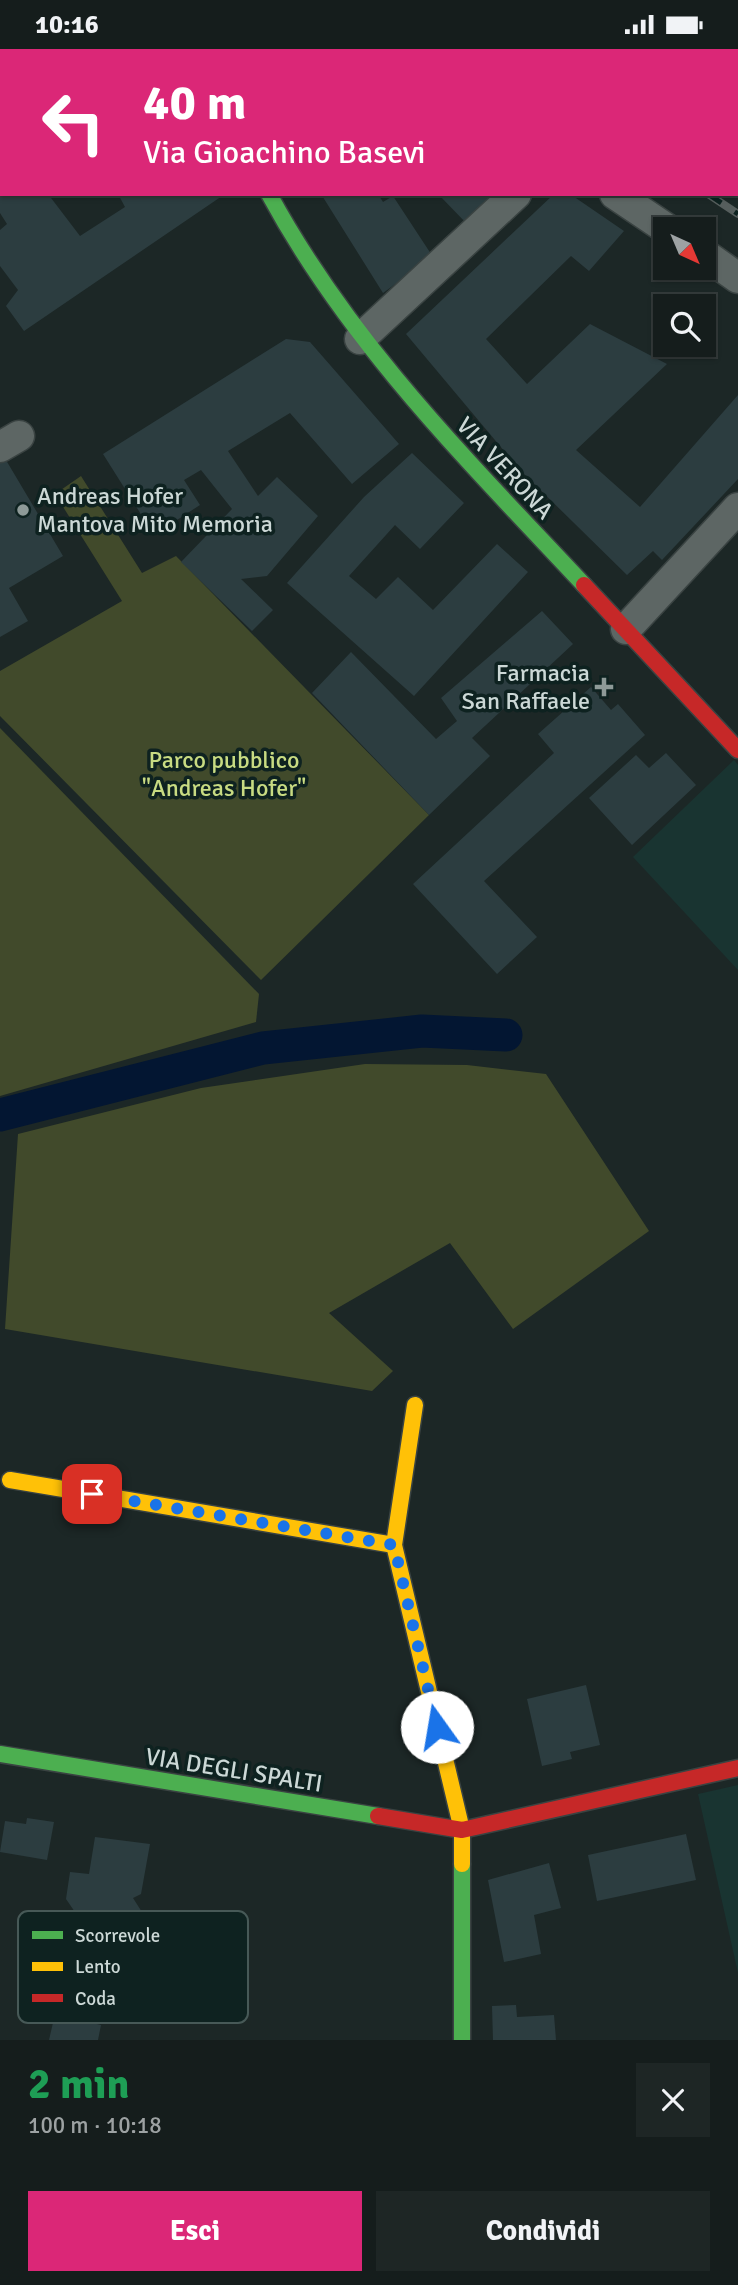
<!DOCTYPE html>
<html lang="it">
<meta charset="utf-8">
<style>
:root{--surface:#151d1c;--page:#1e2625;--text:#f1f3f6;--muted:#9da2a3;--line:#343b3b;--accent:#db2777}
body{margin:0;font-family:Signika,sans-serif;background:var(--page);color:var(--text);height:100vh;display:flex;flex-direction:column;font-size:26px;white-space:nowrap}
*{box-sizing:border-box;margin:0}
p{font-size:23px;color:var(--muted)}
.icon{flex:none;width:38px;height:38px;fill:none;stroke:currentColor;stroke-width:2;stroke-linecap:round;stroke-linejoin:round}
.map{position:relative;height:1991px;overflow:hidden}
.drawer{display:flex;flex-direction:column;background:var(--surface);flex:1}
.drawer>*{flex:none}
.guide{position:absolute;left:0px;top:0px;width:738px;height:147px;box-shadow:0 2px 5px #0004,0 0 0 2px var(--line);background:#db2777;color:#fff;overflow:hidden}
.needle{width:46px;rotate:136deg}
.tools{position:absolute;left:653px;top:168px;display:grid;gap:14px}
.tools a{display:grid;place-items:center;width:63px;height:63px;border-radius:0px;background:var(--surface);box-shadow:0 2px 5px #0004,0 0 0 2px var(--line);font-size:35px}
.pin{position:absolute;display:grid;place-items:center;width:60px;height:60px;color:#fff;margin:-30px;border-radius:14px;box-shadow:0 4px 10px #0006}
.me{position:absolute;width:77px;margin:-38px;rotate:347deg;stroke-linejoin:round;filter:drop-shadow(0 0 5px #0008)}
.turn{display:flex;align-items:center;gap:24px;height:147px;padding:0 28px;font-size:32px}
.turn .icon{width:91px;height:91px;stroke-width:2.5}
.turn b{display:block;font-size:49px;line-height:60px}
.round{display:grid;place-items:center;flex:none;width:74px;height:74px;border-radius:0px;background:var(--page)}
.summary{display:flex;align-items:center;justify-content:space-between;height:119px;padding:0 28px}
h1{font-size:42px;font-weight:800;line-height:52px;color:#1e9e55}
.cta{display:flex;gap:14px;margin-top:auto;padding:14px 28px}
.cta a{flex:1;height:80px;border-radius:0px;background:var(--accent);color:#fff;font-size:28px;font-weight:800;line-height:80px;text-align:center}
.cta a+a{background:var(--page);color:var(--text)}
.status{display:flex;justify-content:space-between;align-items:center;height:49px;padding:0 35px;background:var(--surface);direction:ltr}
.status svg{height:19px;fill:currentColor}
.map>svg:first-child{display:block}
.built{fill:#193431}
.green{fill:#414a2b}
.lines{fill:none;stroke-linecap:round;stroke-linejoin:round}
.canal{stroke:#031632;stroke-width:33}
.building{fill:#2c3d40}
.street-casing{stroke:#3a4342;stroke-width:33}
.fast-casing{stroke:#3a4342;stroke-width:19}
.slow-casing{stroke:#3a4342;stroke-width:19}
.jam-casing{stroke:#3a4342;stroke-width:19}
.street{stroke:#5d6664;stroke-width:30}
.fast{stroke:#4caf50;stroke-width:16}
.slow{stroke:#ffc107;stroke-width:16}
.jam{stroke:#c62828;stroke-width:16}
.rail-casing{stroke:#565e5d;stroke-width:8}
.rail{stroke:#0e2220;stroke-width:5;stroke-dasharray:16;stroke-linecap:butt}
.route{stroke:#1a73e8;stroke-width:12;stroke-dasharray:0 21.6}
.poi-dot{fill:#8e9a98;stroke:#0e2220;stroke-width:2.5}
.labels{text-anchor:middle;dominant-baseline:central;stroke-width:7;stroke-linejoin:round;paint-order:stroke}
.street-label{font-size:24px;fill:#ccd8d6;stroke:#0e2220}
.poi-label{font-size:24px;fill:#ccd8d6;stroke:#0e2220;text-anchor:start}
.park-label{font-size:24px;fill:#c8db82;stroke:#0e2220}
.key{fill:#0e2220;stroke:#475957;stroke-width:2}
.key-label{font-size:19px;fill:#ccd8d6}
</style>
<div class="status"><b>10:16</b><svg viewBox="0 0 49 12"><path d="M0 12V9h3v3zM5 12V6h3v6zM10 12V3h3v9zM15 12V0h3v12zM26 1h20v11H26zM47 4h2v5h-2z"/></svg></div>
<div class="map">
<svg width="738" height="1991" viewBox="0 0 738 1991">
<rect width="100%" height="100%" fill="#1c2726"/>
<g class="built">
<path d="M734 711 738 716V921L633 808Z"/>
<path d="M738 1736V1924L698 1745Z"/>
</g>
<g class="green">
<path d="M81 427 142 524 176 507 429 766 261 931 0 667V622L122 552 55 445Z"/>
<path d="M0 679 259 945 256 973 0 1047Z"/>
<path d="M365 1015 467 1016 546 1025 649 1182 513 1280 450 1194 329 1264 393 1322 372 1342 5 1280 18 1085 201 1039Z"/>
</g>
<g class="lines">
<path class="canal" d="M0 1066 263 999 422 982 506 986"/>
</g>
<g class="building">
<path d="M0 145H48L80 187 125 158 118 145H225L24 282 6 257 18 241 0 217V181L7 175 0 164Z"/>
<path d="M321 145H378L383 153 393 147 433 208 383 244Z"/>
<path d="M438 145H500L469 177Z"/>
<path d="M554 145H570L624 182 589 222 571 207 486 290 527 335 590 275 667 315 576 401 640 458 738 346V430L662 511 653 502 627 526 520 421 406 285Z"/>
<path d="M286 290 310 293 399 395 352 435 290 364 228 402 258 447 277 428 318 467 267 527 241 530 273 561 252 582 181 513 232 460 201 421 184 431 200 456 154 486 103 405Z"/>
<path d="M0 401 63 507 9 539 28 572 0 588Z"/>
<path d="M412 404 464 454 420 500 395 476 349 527 376 550 398 528 433 561 497 495 528 523 414 647 287 534 364 448Z"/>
<path d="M542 562 573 595 472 689 490 707 429 766 312 644 351 603 436 690 457 672 441 649Z"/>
<path d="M591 638 611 661 618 655 645 686 484 832 537 888 497 925 413 835 554 704 538 685Z"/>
<path d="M666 704 696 736 632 796 589 749 636 706 649 719Z"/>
<path d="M586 1636 600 1696 570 1703 572 1710 542 1717 527 1650Z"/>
<path d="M27 1769 54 1773 47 1811 0 1803 5 1772 26 1775Z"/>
<path d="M686 1785 696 1831 597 1852 588 1806Z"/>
<path d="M95 1788 150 1795 141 1845 133 1849 163 1896 117 1924 66 1850 70 1823 89 1825Z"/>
<path d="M549 1814 561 1859 534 1866 541 1905 504 1913 488 1831Z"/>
<path d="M516 1956 517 1968 554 1966 556 1991H493L492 1957Z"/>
<path d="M55 1965 101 1976 98 1991H49Z"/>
</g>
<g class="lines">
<defs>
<g id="street">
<path d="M661 2 662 0"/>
<path d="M737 72 738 69"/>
<path d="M737 110H738"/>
<path d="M615 145 667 180"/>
<path d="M704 205 738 229"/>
<path d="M360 290 516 145"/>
<path d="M0 398 19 387"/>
<path d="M626 580 738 459"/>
</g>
<g id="fast">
<path d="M196 0 197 2"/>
<path d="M269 145C350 295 469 413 584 536"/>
<path d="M0 1705 378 1767"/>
<path d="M462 1815V1991"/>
</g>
<g id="slow">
<path d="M415 1356 394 1496 462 1781V1815"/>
<path d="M10 1431 394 1496"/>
</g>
<g id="jam">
<path d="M584 536 738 701"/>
<path d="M378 1767 462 1781 738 1719"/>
</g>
</defs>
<use href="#street" class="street-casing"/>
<use href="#fast" class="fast-casing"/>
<use href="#slow" class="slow-casing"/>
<use href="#jam" class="jam-casing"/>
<use href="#street" class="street"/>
<use href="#fast" class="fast"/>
<use href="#slow" class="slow"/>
<use href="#jam" class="jam"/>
<defs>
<g id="rail">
<path d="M496 0 499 2"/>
<path d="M708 145 738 165"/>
</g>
</defs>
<use href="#rail" class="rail-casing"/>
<use href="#rail" class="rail"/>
</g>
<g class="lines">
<path class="route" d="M92 1445 394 1496 437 1678"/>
</g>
<g class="poi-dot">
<circle cx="23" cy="461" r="7"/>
<path d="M600.5 627.5h7v7h7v7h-7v7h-7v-7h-7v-7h7z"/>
</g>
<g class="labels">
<g class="street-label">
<text transform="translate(505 419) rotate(47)">VIA VERONA</text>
<text transform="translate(234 1721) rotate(9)">VIA DEGLI SPALTI</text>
</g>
<g class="poi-label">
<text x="37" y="447">Andreas Hofer<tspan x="37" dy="28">Mantova Mito Memoria</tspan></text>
<text x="590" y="624" text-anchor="end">Farmacia<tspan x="590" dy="28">San Raffaele</tspan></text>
</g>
<g class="park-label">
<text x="224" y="711">Parco pubblico<tspan x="224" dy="28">"Andreas Hofer"</tspan></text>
</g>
</g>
<rect x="18" y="1862" width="230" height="112" rx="10" class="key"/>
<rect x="32" y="1882" width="31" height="8" fill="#4caf50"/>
<rect x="32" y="1913" width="31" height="9" fill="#ffc107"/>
<rect x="32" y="1945" width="31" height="8" fill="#c62828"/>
<g class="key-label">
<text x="75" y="1893">Scorrevole</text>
<text x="75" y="1924">Lento</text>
<text x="75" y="1956">Coda</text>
</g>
</svg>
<div class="tools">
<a><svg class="needle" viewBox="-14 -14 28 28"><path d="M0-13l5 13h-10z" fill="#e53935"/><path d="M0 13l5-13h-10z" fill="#9da2a3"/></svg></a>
<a><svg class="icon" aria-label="search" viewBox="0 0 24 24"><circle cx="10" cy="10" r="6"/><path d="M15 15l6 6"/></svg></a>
</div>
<div class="pin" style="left:92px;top:1445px;background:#d93025"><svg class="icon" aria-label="arrive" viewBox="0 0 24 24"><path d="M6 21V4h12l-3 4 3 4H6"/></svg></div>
<svg class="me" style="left:437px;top:1678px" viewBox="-20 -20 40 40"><circle r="19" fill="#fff"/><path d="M0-13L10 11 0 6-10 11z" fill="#1a73e8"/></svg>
<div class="guide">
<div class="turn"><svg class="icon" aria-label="left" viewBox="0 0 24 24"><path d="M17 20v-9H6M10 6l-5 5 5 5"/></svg><div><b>40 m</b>Via Gioachino Basevi</div></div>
</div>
</div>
<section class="drawer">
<div class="summary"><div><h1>2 min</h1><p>100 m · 10:18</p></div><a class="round"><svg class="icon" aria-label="close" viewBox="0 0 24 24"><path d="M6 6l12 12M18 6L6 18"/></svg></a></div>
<div class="cta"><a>Esci</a><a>Condividi</a></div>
</section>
